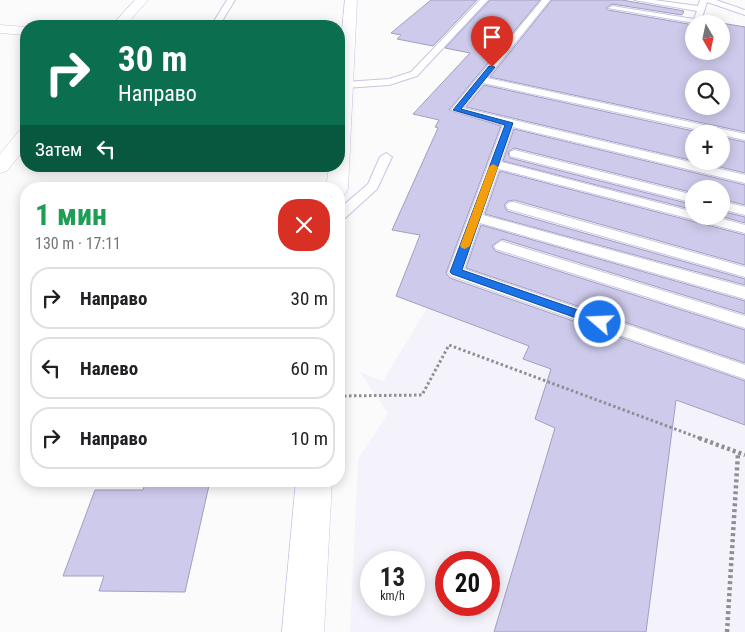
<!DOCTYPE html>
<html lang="ru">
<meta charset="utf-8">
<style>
:root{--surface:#fff;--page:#f2f2f2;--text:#202124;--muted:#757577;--line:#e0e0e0}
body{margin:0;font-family:"Roboto Condensed",sans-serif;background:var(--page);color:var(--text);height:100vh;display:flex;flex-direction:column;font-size:19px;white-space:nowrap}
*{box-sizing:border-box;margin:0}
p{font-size:16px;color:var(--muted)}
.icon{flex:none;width:28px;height:28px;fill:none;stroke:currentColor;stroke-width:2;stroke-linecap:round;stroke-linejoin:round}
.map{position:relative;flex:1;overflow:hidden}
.details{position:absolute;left:20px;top:182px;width:325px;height:305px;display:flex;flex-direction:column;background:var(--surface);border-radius:20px;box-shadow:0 2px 12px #0003}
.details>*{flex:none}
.banner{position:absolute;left:20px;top:20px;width:325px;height:152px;border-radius:20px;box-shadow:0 2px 12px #0003;background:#0b6e4f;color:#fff;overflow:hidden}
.needle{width:32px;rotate:171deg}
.fabs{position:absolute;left:685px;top:15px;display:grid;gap:10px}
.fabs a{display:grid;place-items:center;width:45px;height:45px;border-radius:50%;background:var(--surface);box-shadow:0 2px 12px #0003;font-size:25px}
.speed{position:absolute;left:360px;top:551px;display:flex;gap:10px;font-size:25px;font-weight:700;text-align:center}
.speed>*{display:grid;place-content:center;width:65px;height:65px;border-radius:50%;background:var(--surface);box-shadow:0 2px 12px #0003;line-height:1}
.speed small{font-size:12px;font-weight:400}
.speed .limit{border:8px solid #d22;background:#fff;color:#111}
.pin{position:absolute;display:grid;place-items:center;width:42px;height:42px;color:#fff;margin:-51px -21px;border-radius:50% 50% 50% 0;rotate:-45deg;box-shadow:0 0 5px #0007}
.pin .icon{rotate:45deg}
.me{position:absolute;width:55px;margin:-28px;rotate:289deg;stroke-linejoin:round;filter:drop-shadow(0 0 4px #0008)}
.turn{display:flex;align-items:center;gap:18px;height:105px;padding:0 15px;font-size:22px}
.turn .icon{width:65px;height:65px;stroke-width:2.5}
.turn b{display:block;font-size:35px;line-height:42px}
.then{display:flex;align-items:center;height:48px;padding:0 15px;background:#0003;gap:10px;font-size:19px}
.round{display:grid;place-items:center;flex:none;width:52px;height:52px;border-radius:20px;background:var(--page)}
.head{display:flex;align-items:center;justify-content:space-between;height:85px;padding:0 15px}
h1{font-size:30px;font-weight:700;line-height:38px;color:#1e9e55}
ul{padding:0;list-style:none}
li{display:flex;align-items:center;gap:15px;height:62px;margin:0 10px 8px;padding:0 5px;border:2px solid var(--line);border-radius:20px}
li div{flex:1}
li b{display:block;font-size:19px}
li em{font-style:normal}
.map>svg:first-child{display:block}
.built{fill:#f4f3fc;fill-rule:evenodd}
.building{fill:#cdcaeb;stroke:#a29fbf;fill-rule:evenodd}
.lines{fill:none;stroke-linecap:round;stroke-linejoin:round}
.service-casing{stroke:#c8c5e6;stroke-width:2}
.minor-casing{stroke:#c8c5e6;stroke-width:1}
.path-far1{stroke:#8f8e94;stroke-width:3;stroke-dasharray:2.5 2.5;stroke-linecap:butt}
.path{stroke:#8f8e94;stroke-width:4.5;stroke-dasharray:3 3;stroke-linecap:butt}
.service{fill:#fff;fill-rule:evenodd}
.minor{fill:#fff;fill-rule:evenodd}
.route{fill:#1a73e8;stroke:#114b97}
.slow{fill:#f59e0b}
</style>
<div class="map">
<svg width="745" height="632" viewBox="0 0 745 632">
<rect width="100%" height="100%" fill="#fbfbfb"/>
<path class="built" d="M427 308 745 425V632H350L358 459 388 413 359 371 383 381ZM371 562H414V605H371ZM446 562H489V605H446Z"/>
<g class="building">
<path d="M431 0H477L433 46 397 39 401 35 391 33Z"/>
<path d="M490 0H540L449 110 501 126 446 273 450 278 745 381V425L676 400 646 632H494L555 428 535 419 551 369 523 359 529 346 396 296 420 235 392 230 438 128 435 127 439 120 413 114 470 53 445 48Z"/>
<path d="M552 0H622L684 11 682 15 612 4 606 8 608 10 694 25V51H721V24H702L703 20 745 27V132L490 77ZM694 79H721V106H694Z"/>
<path d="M484 85 707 134H694V161L466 107Z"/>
<path d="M514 129 745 185V205L721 199V189H694V193L514 148 508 152 510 158 694 205V210L503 161Z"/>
<path d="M721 137 745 142V173L695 161H721Z"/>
<path d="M500 171 745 235V265L514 200 508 201 504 205 507 211 745 279V285L485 214Z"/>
<path d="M721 211 745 217V223L720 216Z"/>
<path d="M481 225 745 301V314L502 239 492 246 495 251 745 330V363L466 268Z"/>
<path d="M146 481H210L185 592 99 591 104 576H63L95 490H143Z"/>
</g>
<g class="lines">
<defs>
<g id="service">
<path d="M227 0H235L219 26H211Z"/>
<path d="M480 0H488L417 76 389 85 345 88 340 85 345 82 389 79 411 72Z"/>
<path d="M542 0H550L487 78 745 134V140L483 83 463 108 745 175V183L513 127 501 162 694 212V216H712L745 225V233L499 169 483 215 745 287V299L480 223 464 269 745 365V379L451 276 448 272 503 125 451 110Z"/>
<path d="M634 0H654L698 6 700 0H716L745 10V15L707 2 700 24 608 8 612 6 694 19 697 11Z"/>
<path d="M514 150 694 195V203L510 156V152Z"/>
<path d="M386 153 392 157 377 189 344 219 339 220V209L368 184 380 157Z"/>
<path d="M721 201 745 207V215L721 209Z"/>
<path d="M513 202 745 267V277L508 209 506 206 508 203Z"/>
<path d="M501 241 745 316V328L496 249 494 246Z"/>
</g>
<g id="minor">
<path d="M135 0H148L125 26H111Z"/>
<path d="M345 0H357L348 189 345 194 339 195V189H326L329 166H339V61Z"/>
<path d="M0 25 26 27V35L0 33Z"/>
<path d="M26 129V147L7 171 0 173V154L19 131Z"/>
<path d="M296 481H332L324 632H282Z"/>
</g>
</defs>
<use href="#service" class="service-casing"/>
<use href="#minor" class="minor-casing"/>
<path class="path-far1" d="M339 396 422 395 449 345 702 439"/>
<g class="path">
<path d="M699 438 745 455"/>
<path d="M727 632 738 453"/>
</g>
<use href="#service" class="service"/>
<use href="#minor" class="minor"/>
</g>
<path class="route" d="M489 66 495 67 461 109 513 123 462 270 604 319V325H596L452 274 450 272 505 125 453 110Z"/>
<path class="slow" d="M493 164 498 167 470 246 465 249 462 248 460 246 489 167Z"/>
</svg>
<div class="fabs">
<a><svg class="needle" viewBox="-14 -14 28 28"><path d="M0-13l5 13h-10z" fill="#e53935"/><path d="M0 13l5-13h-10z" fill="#757577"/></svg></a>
<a><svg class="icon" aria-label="search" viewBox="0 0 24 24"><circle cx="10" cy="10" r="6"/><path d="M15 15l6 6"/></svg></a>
<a>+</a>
<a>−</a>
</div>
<div class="speed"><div>13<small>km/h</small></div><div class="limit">20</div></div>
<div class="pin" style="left:492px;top:67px;background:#d93025"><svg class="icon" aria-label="arrive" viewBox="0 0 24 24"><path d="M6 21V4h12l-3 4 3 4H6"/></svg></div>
<svg class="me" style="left:600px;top:322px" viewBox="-20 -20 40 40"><circle r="17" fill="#1a73e8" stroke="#fff" stroke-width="3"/><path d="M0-11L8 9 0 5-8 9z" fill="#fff"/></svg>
<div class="banner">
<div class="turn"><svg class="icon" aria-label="right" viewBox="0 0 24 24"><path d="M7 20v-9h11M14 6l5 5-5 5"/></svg><div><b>30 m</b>Направо</div></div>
<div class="then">Затем<svg class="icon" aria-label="left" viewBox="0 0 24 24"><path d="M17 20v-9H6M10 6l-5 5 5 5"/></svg></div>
</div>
<section class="details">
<div class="head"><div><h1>1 мин</h1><p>130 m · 17:11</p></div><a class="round" style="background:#d93025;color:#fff"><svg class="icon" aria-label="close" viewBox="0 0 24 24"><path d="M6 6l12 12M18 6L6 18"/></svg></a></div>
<ul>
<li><svg class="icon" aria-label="right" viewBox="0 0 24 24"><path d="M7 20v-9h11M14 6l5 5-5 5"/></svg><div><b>Направо</b></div><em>30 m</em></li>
<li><svg class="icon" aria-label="left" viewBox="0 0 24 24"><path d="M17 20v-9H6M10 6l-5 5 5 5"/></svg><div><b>Налево</b></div><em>60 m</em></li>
<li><svg class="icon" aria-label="right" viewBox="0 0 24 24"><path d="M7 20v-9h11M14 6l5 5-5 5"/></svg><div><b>Направо</b></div><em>10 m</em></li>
</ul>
</section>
</div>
